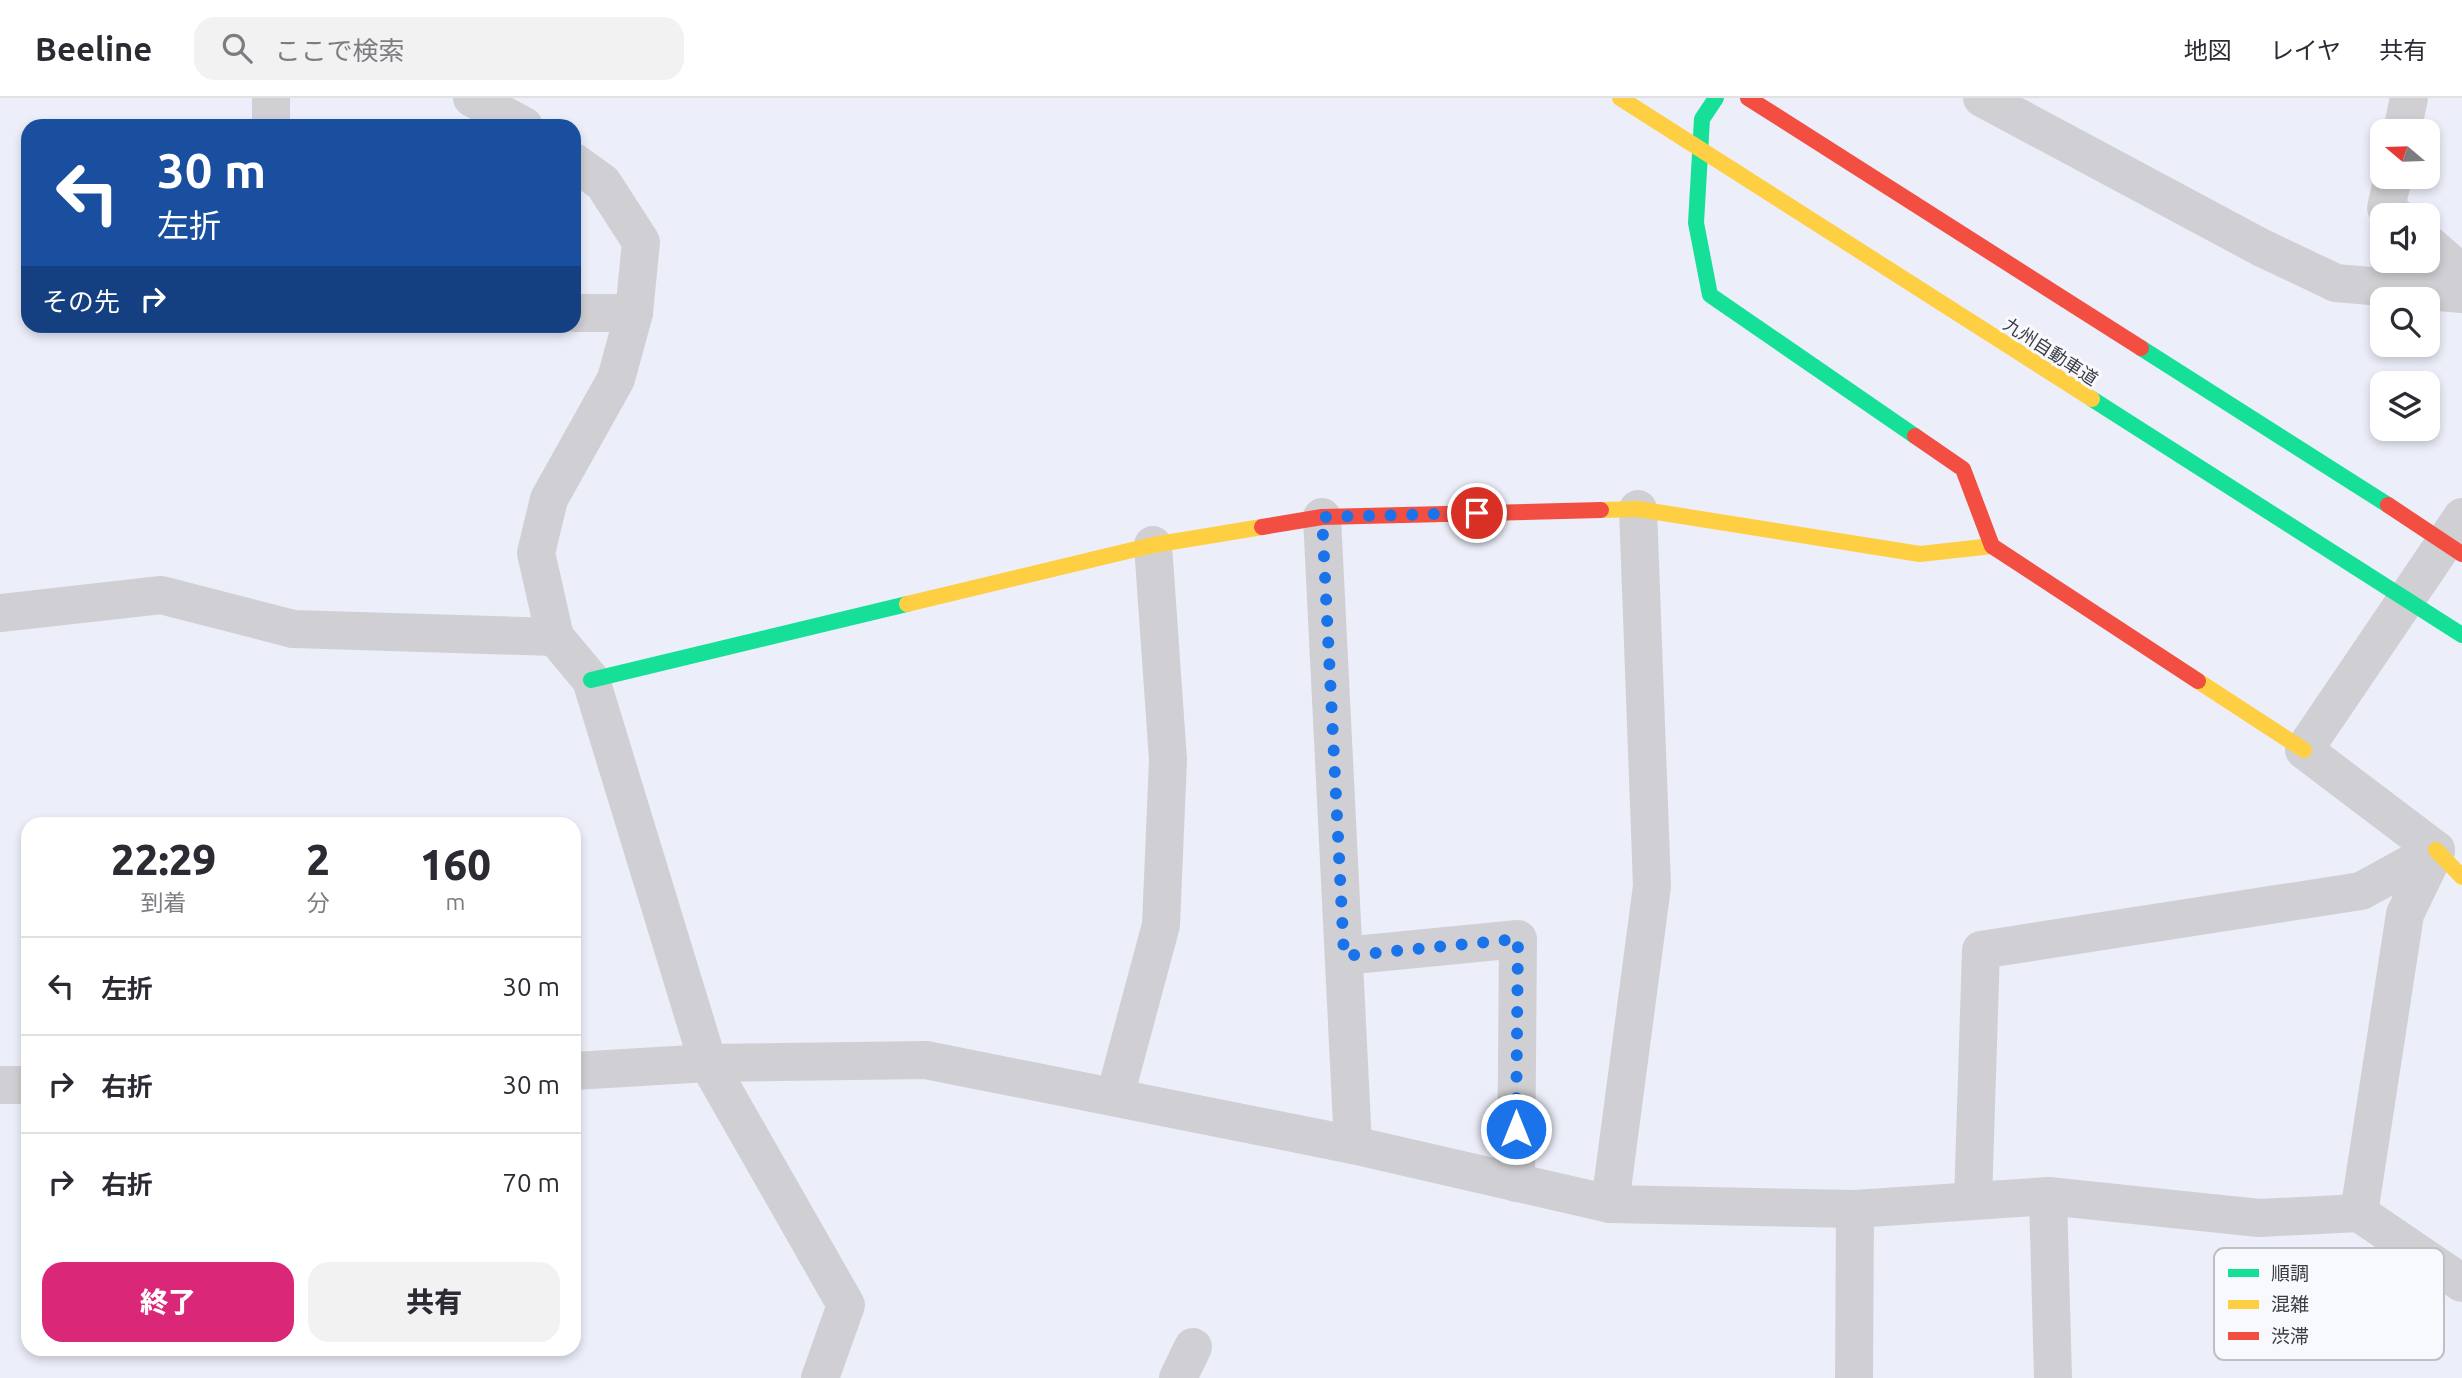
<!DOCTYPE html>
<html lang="ja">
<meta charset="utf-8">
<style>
:root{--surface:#fff;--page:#f2f2f3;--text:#2b2b33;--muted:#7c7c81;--line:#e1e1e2;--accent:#db2777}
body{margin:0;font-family:Ubuntu,"Noto Sans JP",sans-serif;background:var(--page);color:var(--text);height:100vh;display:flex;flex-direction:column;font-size:26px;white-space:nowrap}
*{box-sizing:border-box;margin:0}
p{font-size:23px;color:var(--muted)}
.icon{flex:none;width:38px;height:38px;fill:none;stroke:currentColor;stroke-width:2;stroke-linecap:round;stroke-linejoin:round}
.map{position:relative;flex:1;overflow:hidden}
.panel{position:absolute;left:21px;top:719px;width:560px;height:539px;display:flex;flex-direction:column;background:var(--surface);border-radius:21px;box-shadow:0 4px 10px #0003}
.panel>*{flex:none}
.top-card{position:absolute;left:21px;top:21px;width:560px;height:214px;border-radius:21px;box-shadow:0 4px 10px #0003;background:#1a4fa0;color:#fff;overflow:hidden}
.needle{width:46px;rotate:289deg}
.controls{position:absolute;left:2370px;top:21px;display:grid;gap:14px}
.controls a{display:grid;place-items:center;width:70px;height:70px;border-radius:14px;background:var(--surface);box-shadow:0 4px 10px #0003;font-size:35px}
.pin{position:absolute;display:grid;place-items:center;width:60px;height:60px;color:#fff;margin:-30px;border:4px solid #fff;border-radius:50%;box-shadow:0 2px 7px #0007}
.me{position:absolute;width:77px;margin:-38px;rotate:0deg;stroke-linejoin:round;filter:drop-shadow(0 0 5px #0008)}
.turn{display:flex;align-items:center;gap:24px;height:147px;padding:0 21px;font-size:32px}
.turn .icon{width:91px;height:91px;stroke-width:2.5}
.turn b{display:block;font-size:49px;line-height:60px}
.then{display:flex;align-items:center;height:66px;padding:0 21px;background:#0003;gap:14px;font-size:26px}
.eta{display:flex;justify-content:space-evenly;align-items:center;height:119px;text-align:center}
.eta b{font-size:42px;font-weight:800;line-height:49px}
.action{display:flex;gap:14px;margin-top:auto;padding:14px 21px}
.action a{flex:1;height:80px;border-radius:21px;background:var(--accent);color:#fff;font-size:28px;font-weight:800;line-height:80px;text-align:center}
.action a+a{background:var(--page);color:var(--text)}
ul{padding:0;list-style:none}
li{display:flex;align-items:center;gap:21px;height:98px;padding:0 21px;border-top:2px solid var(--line)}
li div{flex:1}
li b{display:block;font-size:26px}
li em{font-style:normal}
header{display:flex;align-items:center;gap:42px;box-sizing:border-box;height:98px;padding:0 35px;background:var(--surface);border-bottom:2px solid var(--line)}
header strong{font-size:33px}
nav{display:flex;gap:38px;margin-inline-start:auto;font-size:24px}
.search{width:490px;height:63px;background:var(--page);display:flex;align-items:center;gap:18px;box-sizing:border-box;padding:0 24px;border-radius:21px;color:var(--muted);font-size:26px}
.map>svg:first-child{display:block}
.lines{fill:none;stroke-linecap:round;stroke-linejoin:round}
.street{stroke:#d0d0d4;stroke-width:38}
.fast{stroke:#16e098;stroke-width:16}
.slow{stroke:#ffcf43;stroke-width:16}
.jam{stroke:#f24e42;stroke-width:16}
.route{stroke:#1a73e8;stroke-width:12;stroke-dasharray:0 21.6}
.labels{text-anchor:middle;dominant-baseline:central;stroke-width:6;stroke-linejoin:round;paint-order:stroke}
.street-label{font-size:18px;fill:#3b3c44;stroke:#f8f9fd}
.key{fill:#f8f9fd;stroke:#bfc0c6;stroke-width:2}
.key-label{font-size:19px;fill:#3b3c44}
</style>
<header>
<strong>Beeline</strong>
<div class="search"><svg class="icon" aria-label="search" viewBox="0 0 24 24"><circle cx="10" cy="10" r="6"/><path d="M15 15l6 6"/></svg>ここで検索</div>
<nav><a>地図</a><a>レイヤ</a><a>共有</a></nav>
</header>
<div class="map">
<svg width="2462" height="1280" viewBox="0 0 2462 1280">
<rect width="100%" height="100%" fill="#eceef9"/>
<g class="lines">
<g class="street">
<path d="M271 0V28"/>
<path d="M472 0 524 28"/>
<path d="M1982 0 2262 150 2336 185 2462 196"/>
<path d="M2402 33 2409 0"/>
<path d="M574 64 603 85 641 144 634 215 616 281 549 401 536 455 555 539 591 582 708 965 846 1207 820 1280"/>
<path d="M2393 79 2386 110 2395 117"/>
<path d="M2427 145 2462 175"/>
<path d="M574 215H634"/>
<path d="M1322 419 1353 1047"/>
<path d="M0 515 161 497 293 531 555 539"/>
<path d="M2436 752 2304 652 2462 419"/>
<path d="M1344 858 1518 841 1516 1085"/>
<path d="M574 973 708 965 926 962 1353 1047 1610 1106 1855 1111 2048 1098 2259 1120 2359 1115 2462 1185"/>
<path d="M0 987H28"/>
<path d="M1115 998 1161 827 1168 662 1153 447"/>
<path d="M2048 1098 2053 1280"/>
<path d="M1973 1103 1981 852 2361 793 2436 752"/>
<path d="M1610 1106 1652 788 1638 411"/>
<path d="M2359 1115 2405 816 2436 752"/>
<path d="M1178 1280 1193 1249"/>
<path d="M1854 1280 1855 1111"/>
</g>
<g class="fast">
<path d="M1716 0 1702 21 1696 125 1710 197 1915 338"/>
<path d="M2141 250 2388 407"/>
<path d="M2092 301 2462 537"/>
<path d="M591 582 907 506"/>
</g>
<g class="slow">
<path d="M1620 0 2092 301"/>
<path d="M1601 412 1638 411 1920 456 1992 448"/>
<path d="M907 506 1153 447 1262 429"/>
<path d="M2198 583 2304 652"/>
<path d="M2436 752 2462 779"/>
</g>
<g class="jam">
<path d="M1748 0 2141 250"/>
<path d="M1915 338 1963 371 1992 448 2198 583"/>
<path d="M2388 407 2462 456"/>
<path d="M1262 429 1322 419 1601 412"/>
</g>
</g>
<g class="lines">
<path class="route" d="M1477 415 1322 419 1344 858 1518 841 1516 1031"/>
</g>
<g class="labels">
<g class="street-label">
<text transform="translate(2051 253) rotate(33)">九州自動車道</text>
</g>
</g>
<rect x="2214" y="1150" width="230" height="112" rx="10" class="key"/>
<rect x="2228" y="1171" width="31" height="8" fill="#16e098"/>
<rect x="2228" y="1202" width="31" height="9" fill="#ffcf43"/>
<rect x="2228" y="1234" width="31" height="8" fill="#f24e42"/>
<g class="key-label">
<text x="2271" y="1182">順調</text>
<text x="2271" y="1213">混雑</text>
<text x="2271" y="1245">渋滞</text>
</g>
</svg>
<div class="controls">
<a><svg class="needle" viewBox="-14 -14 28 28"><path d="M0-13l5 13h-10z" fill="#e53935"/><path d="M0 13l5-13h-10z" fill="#7c7c81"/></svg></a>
<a><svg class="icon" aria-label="sound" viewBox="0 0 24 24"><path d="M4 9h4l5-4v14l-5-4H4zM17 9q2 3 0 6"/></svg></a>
<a><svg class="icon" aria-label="search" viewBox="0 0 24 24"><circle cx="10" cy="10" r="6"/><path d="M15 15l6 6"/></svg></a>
<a><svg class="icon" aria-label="layers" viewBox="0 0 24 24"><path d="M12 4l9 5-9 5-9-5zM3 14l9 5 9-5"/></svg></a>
</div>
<div class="pin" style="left:1477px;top:415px;background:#d93025"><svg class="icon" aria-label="arrive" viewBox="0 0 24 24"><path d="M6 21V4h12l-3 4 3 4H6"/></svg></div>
<svg class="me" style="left:1516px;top:1031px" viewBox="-20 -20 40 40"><circle r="17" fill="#1a73e8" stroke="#fff" stroke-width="3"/><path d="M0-11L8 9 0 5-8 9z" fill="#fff"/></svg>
<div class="top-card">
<div class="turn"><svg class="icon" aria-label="left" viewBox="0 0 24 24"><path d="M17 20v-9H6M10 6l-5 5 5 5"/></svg><div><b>30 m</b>左折</div></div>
<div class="then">その先<svg class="icon" aria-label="right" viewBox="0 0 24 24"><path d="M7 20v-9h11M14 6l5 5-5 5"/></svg></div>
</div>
<section class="panel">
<div class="eta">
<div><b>22:29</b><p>到着</p></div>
<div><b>2</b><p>分</p></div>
<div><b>160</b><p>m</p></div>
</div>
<ul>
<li><svg class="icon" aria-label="left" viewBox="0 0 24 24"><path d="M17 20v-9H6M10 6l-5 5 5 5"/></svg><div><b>左折</b></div><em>30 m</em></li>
<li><svg class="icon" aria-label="right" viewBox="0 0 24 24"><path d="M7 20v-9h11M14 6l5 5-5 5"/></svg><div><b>右折</b></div><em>30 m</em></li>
<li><svg class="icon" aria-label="right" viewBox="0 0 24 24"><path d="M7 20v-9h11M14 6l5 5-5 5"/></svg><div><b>右折</b></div><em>70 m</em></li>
</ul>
<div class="action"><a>終了</a><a>共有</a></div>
</section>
</div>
